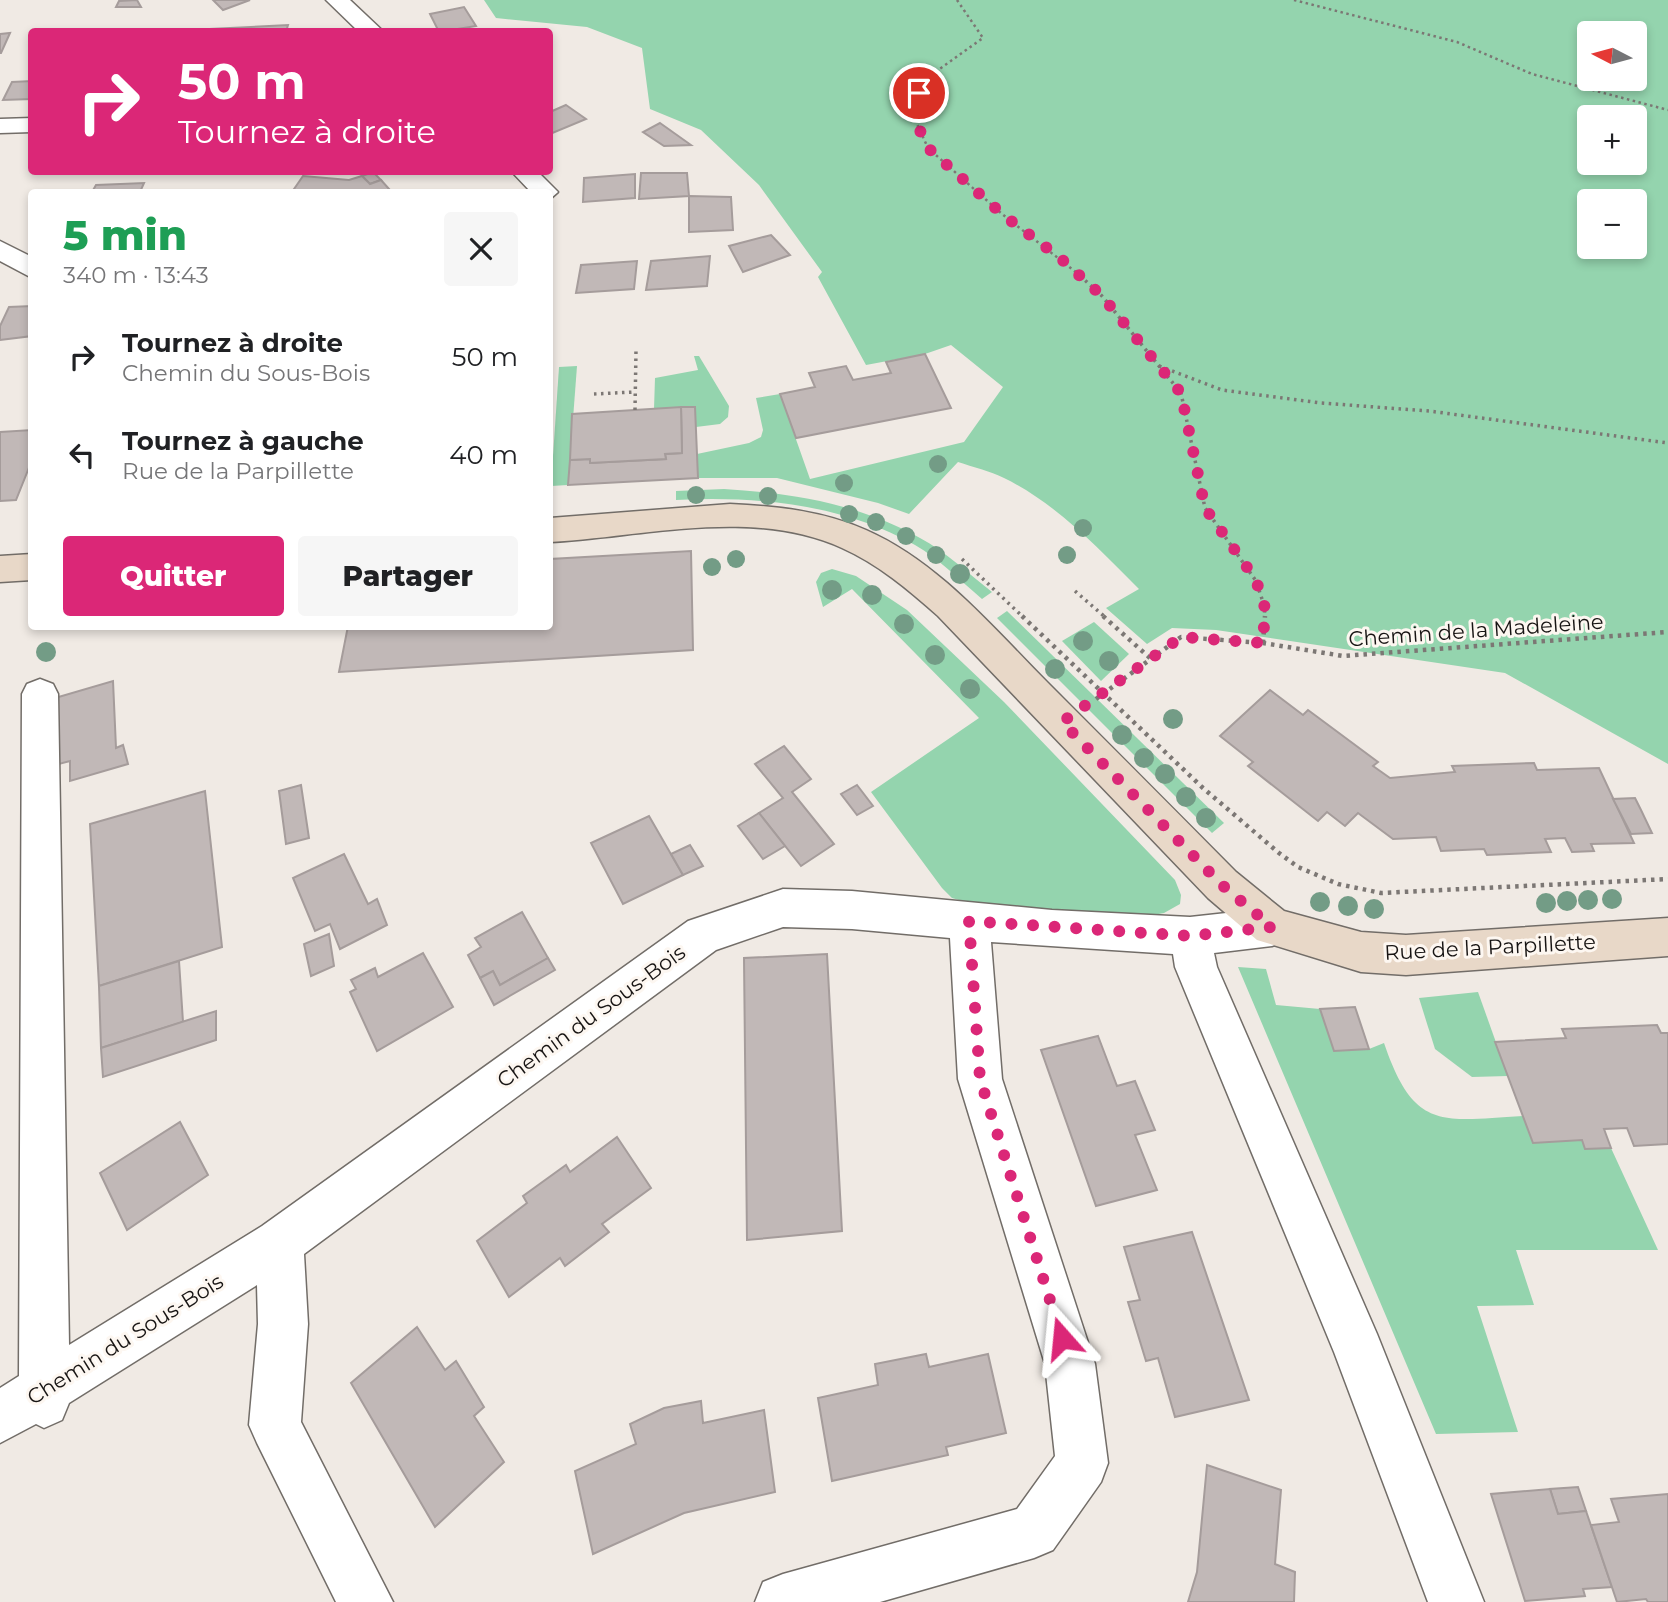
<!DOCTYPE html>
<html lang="fr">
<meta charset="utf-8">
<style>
:root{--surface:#fff;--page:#f6f6f6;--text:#202124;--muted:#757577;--accent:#db2777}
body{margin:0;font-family:Montserrat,sans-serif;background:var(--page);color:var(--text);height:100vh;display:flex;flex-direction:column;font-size:26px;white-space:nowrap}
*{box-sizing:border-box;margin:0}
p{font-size:23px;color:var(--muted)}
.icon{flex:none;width:38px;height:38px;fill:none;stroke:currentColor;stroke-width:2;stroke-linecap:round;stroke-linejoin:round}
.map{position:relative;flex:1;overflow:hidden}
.side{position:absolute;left:28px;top:189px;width:525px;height:441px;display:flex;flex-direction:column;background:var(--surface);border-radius:7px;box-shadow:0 4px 10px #0003}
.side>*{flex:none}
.hud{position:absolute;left:28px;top:28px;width:525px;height:147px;border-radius:7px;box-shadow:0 4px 10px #0003;background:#db2777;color:#fff;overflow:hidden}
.needle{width:46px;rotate:276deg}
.tools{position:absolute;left:1577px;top:21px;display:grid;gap:14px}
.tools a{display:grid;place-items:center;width:70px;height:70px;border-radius:7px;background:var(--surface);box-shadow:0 4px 10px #0003;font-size:35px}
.pin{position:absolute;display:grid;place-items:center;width:60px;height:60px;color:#fff;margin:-30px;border:4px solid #fff;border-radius:50%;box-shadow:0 2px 7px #0007}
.me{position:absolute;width:77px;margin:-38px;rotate:342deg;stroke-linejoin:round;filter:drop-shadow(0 0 5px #0008)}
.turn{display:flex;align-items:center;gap:24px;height:147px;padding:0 35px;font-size:32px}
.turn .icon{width:91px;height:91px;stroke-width:2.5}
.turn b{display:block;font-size:49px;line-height:60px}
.round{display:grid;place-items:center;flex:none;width:74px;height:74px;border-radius:7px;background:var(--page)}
.headline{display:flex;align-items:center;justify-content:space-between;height:119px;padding:0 35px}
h1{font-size:42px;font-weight:800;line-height:52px;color:#1e9e55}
.cta{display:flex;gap:14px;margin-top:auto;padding:14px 35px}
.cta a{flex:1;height:80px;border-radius:7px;background:var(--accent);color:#fff;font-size:28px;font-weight:800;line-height:80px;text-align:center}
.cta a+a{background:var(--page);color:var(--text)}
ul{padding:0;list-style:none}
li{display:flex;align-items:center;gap:21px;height:98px;padding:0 35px}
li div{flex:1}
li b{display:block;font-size:26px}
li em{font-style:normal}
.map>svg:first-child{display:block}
.green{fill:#94d4ae;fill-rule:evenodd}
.building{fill:#c1b8b7;stroke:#a59c9b;stroke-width:2}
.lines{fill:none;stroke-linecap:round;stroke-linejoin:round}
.street-casing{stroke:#726d68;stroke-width:3}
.secondary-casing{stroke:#726d68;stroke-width:3}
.path-far2{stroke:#7c7774;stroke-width:2.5;stroke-dasharray:2.5 3.5;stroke-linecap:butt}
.path-far1{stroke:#7c7774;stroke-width:3.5;stroke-dasharray:2.5 4.5;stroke-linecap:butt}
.path{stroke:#7c7774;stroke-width:4.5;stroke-dasharray:3.5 5;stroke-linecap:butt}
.street{fill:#fff;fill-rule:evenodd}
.secondary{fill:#e8d8c8;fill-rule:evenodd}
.tree{fill:#739c86}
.route{stroke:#db2777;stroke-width:12;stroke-dasharray:0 21.6}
.labels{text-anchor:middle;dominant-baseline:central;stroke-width:6;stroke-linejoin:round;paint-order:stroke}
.street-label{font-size:21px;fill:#171413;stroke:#fdf7f1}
</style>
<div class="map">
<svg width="1668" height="1602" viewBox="0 0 1668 1602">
<rect width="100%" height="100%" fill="#f0eae4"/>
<g class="green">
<path d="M484 0H1668V764L1505 673 1216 630 1172 628 1147 644 1106 608 1139 589C1098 548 1057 504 1004 478 990 471 973 467 958 462L909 514 878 503 777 478H698L697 454 749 443 761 437 763 430 756 398 780 394 810 479 964 442 1003 387 951 345 925 354 866 365 818 277 822 272 759 185 701 130 650 109 642 48 587 27 496 18ZM1589 33H1634V79H1589ZM1589 117H1634V163H1589ZM1589 201H1634V247H1589Z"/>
<path d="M694 356H699L729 406 728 417 720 424 696 427 695 407 654 409 655 378 698 370Z"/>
<path d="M577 366 568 485 551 486 559 367Z"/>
<path d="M724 489C791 493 860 504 920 538 946 552 969 574 992 592L982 599C961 581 939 559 915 545 842 504 758 496 676 500V491Z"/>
<path d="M832 569 856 576 907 610 1004 702 1175 880 1181 895 1180 904 1164 913 1148 916 973 904 952 898 942 888 871 792 979 718 852 589 823 607 816 582 821 573Z"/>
<path d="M1007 611 1224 823 1212 833 997 618Z"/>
<path d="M1094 622 1129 654 1101 681 1062 641Z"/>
<path d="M1238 967 1266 969 1276 1005 1320 1009 1334 1051 1369 1049 1384 1043C1414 1131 1441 1121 1523 1116L1533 1143 1582 1140 1585 1149 1611 1148 1658 1250H1516L1534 1305 1477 1306 1518 1432 1436 1434Z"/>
<path d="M1478 992 1508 1076 1472 1077 1435 1049 1419 998Z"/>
</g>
<g class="building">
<path d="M137 0 141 7H116L119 1Z"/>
<path d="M213 0H250L223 10Z"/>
<path d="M464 7 476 26 439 32 430 14Z"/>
<path d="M288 25 286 32H209L210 29Z"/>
<path d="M10 33 1 53H0V34Z"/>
<path d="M32 81V99L3 100 12 82Z"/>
<path d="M566 105 586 119 550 134V112Z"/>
<path d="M660 123 691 145 664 146 643 132Z"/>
<path d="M373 172 381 180 370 184 362 176Z"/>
<path d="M641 173H687L689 196 639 199Z"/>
<path d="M635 174V198L583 202 584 178Z"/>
<path d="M303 176 349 180 362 176 370 184 381 180 390 190 292 192Z"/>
<path d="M144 183 140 192H92L96 185Z"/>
<path d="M689 196 731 197 733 230 689 232Z"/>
<path d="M771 235 790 255 743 272 729 246Z"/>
<path d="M710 256 707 286 646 290 651 261Z"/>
<path d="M637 261 634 289 576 293 581 265Z"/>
<path d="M32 306V336L0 340V326L9 307Z"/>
<path d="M925 354 951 408 796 438 780 394 815 387 809 373 846 366 853 380 891 373 886 362Z"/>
<path d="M681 407H695L698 478 568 485 570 460 590 459V463L666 459 665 454 682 453Z"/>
<path d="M681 407 682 453 665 454 666 459 590 463V459L570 460 572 414Z"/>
<path d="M32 430V460L16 500 0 501V432Z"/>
<path d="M691 551 693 650 339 672 348 626H550V559Z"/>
<path d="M113 681 116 748 123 745 128 764 70 781V761L55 765V698Z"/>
<path d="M1270 690 1303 715 1308 710 1378 762 1373 766 1390 778 1455 772 1452 766 1534 763 1537 770 1599 768 1634 843 1591 844 1594 851 1572 852 1565 838 1545 839 1551 852 1487 855 1484 849 1441 851 1436 837 1393 839 1358 813 1345 826 1327 812 1318 821 1248 766 1253 762 1220 736Z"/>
<path d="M784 746 811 779 792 792 834 844 801 866 759 813 783 798 755 764Z"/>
<path d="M301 785 309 838 286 844 279 791Z"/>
<path d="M857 785 873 806 857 815 841 794Z"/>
<path d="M205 791 222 947 99 986 90 824Z"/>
<path d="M1635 798 1641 810 1652 833 1631 834 1613 799Z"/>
<path d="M759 813 785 846 763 859 738 826Z"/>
<path d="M649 816 683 875 623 904 591 843Z"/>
<path d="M690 845 703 866 683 875 671 854Z"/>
<path d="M344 854 368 904 377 899 387 925 340 949 330 924 315 931 293 878Z"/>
<path d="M522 912 548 958 500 985 493 971 480 978 468 955 481 947 475 938Z"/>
<path d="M329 934 334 966 311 976 304 944Z"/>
<path d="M423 953 453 1007 377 1051 350 992 356 989 351 980 375 968 378 977Z"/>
<path d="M827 954 842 1231 747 1240 744 958Z"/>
<path d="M548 958 555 970 494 1005 480 978 493 971 500 985Z"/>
<path d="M179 961 183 1022 101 1048 99 986Z"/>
<path d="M1355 1007 1369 1049 1334 1051 1320 1009Z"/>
<path d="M216 1011V1040L103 1077 101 1048Z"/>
<path d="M1657 1025 1661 1033H1668V1144L1634 1146 1627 1128 1604 1129 1611 1148 1585 1149 1582 1140 1533 1143 1495 1042 1566 1038 1562 1029Z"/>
<path d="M1098 1036 1117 1086 1135 1081 1155 1130 1135 1135 1157 1190 1096 1206 1041 1050Z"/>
<path d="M180 1122 208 1175 127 1230 100 1173Z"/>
<path d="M617 1137 651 1188 602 1224 609 1232 565 1266 560 1258 509 1297 477 1241 527 1203 523 1196 566 1165 570 1172Z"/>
<path d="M1192 1232 1249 1400 1175 1417 1158 1358 1146 1361 1128 1302 1140 1300 1124 1247Z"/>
<path d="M417 1327 445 1370 456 1361 484 1407 474 1416 504 1462 435 1527 351 1383Z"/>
<path d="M926 1354 929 1367 988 1354 1006 1433 946 1447 948 1455 832 1481 818 1398 878 1385 875 1364Z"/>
<path d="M701 1401 703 1423 764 1410 775 1492 684 1513 593 1554 575 1471 636 1444 630 1424 664 1408Z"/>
<path d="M1207 1465 1281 1490 1275 1564 1295 1572 1294 1602H1188L1197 1572Z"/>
<path d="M1578 1487 1586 1511 1558 1514 1550 1489Z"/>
<path d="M1550 1489 1558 1514 1586 1511 1612 1587 1583 1589 1585 1596 1525 1601 1491 1494Z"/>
<path d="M1668 1494V1602H1648L1646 1599 1617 1602 1591 1525 1619 1522 1611 1499Z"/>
</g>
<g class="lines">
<defs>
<g id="street">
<path d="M326 0H350L384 32H359Z"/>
<path d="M32 118V132L0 133V119Z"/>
<path d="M512 172H538L558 192 550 199V192H531Z"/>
<path d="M0 241 32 257V278L0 261Z"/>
<path d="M40 679 53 684 58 694 69 1345 262 1226 688 921 783 889 852 891 1052 910 1190 917 1272 908 1287 914 1293 927 1287 940 1272 946 1214 953 1217 967 1377 1334 1484 1602H1428L1334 1352 1175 967 1173 954 991 942 1002 1079 1095 1364 1108 1463 1101 1482 1053 1550 1034 1558 880 1602H755L763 1582 783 1574 1017 1509 1055 1456 1045 1364 958 1079 950 938 852 929 783 927 716 950 304 1254 308 1324 301 1422 393 1602H336L257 1443 249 1425 258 1324 257 1285 69 1403 62 1420 44 1428 36 1424 0 1443V1388L19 1376 22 694 27 684Z"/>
</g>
<g id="secondary">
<path d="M730 504C777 506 823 511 866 530 939 562 993 628 1048 683 1111 746 1174 809 1236 872L1284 911 1361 932 1406 935 1668 918V956L1406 975 1361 972 1257 940 1208 898 938 616C909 590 878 564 842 548 752 507 644 537 550 542V518Z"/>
<path d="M32 554V580L0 582V556Z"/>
</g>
</defs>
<use href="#street" class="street-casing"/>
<use href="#secondary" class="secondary-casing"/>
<g class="path-far2">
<path d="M957 0 983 38 927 78 910 109 928 148 1002 214 1077 273"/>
<path d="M1294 0 1457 42 1532 74 1668 110"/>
</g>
<g class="path-far1">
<path d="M1075 271 1102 296 1181 393 1205 508 1256 581 1265 608 1264 617"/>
<path d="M1159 366 1222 390 1321 403 1429 411 1668 443"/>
<path d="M594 394 634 392"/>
<path d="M635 410 636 350"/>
<path d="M962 559 1023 617"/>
<path d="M1075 591 1105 617"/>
</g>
<g class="path">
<path d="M1022 616 1203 788 1279 853 1298 867 1338 884 1381 893 1668 879"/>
<path d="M1103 616 1150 658"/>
<path d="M1263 643 1265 616"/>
<path d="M1096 699 1181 637 1263 643 1343 656 1668 632"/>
</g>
<use href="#street" class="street"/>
<use href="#secondary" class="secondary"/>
</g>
<g class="tree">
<circle cx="938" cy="464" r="9"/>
<circle cx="844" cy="483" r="9"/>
<circle cx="696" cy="495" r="9"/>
<circle cx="768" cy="496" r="9"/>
<circle cx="849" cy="514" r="9"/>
<circle cx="876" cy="522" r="9"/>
<circle cx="1083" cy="528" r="9"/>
<circle cx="906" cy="536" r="9"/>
<circle cx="936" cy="555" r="9"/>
<circle cx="1067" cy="555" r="9"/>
<circle cx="736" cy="559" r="9"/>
<circle cx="712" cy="567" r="9"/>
<circle cx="960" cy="574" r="10"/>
<circle cx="832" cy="590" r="10"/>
<circle cx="872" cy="595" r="10"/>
<circle cx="904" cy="624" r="10"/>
<circle cx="1083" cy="641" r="10"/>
<circle cx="46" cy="652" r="10"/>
<circle cx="935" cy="655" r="10"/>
<circle cx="1109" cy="661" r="10"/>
<circle cx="1055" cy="669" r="10"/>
<circle cx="970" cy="689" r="10"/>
<circle cx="1173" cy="719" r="10"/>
<circle cx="1122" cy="735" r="10"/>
<circle cx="1144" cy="758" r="10"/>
<circle cx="1165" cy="774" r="10"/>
<circle cx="1186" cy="797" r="10"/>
<circle cx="1206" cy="818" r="10"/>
<circle cx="1612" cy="899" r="10"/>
<circle cx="1588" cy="900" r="10"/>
<circle cx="1567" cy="901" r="10"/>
<circle cx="1320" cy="902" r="10"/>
<circle cx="1546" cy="903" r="10"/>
<circle cx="1348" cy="906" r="10"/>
<circle cx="1374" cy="909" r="10"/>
</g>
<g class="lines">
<path class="route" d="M919 93 910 109 928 148 1002 214 1059 257 1102 296 1181 393 1205 508 1256 580 1265 608 1263 643 1181 637 1062 722 1222 885 1272 927 1190 936 969 921 980 1079 1062 1338"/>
</g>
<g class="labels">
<g class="street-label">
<text transform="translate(1476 630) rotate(-4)">Chemin de la Madeleine</text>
<text transform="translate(1490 947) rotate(-3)">Rue de la Parpillette</text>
<text transform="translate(591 1016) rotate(-36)">Chemin du Sous-Bois</text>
<text transform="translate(125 1339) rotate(-32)">Chemin du Sous-Bois</text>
</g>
</g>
</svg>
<div class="tools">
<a><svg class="needle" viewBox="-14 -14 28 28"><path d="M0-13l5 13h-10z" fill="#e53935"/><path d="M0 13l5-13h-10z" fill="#757577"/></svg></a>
<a>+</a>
<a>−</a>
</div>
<div class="pin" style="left:919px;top:93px;background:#d93025"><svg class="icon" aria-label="arrive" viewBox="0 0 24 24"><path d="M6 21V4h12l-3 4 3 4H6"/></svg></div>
<svg class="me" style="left:1062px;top:1338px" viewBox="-20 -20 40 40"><path d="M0-17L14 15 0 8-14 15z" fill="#db2777" stroke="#fff" stroke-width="4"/></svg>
<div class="hud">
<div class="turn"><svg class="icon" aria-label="right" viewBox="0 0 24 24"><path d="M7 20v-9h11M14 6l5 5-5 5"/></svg><div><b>50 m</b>Tournez à droite</div></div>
</div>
<section class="side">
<div class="headline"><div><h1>5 min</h1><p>340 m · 13:43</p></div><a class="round"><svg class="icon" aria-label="close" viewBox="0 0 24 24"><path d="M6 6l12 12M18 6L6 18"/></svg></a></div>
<ul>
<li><svg class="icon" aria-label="right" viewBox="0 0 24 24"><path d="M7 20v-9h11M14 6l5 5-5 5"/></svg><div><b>Tournez à droite</b><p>Chemin du Sous-Bois</p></div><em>50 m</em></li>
<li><svg class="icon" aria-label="left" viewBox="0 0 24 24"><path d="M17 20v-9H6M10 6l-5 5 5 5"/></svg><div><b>Tournez à gauche</b><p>Rue de la Parpillette</p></div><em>40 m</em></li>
</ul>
<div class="cta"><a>Quitter</a><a>Partager</a></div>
</section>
</div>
